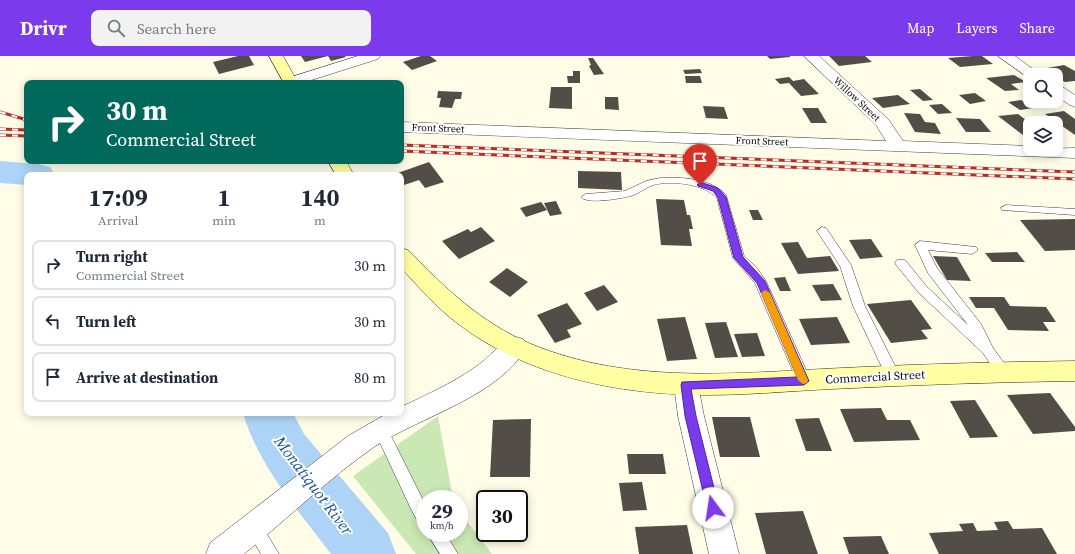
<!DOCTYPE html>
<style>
:root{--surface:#fff;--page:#f2f2f3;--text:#1f2937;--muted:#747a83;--line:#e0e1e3;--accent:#7c3aed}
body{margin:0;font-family:"Source Serif 4",serif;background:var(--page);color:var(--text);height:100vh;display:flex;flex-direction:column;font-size:15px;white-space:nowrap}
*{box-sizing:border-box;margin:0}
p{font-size:13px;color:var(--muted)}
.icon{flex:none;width:22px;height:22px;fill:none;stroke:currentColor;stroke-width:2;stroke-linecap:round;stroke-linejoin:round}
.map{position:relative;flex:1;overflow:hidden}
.panel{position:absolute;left:24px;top:116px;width:380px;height:244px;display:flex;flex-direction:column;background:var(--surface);border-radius:8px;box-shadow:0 2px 10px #0003}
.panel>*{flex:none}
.banner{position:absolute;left:24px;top:24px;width:380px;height:84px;border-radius:8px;box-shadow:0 2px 10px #0003;background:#00695c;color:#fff;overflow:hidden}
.buttons{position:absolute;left:1023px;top:12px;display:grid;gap:8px}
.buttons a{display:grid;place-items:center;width:40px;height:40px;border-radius:8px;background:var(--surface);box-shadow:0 2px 10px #0003;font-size:20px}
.speed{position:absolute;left:416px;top:434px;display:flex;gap:8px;font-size:20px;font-weight:700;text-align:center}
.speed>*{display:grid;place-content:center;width:52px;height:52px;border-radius:50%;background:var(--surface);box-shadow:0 2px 10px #0003;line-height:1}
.speed small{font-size:10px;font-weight:400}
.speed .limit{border:2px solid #111;border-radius:6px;background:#fff;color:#111}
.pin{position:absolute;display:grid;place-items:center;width:34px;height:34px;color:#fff;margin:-41px -17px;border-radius:50% 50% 50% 0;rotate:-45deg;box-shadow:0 0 4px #0007}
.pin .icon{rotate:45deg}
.me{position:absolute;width:44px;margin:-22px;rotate:346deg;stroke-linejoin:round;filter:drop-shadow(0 0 3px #0008)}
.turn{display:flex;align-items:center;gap:14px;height:84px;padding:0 16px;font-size:18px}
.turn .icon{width:52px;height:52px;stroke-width:2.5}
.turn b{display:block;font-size:28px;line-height:34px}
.eta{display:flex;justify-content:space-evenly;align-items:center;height:68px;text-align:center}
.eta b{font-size:24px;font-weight:700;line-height:28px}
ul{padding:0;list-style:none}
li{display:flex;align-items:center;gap:12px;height:50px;margin:0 8px 6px;padding:0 8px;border:2px solid var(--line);border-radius:8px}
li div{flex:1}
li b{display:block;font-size:15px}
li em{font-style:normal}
header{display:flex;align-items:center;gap:24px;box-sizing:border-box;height:56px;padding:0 20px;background:var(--accent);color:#fff}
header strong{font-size:19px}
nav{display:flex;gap:22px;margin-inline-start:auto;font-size:14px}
.search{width:280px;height:36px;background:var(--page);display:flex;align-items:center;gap:10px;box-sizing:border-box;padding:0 14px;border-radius:8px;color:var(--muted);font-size:15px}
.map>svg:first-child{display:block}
.green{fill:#c9e8b3}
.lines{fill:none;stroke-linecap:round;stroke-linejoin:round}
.river{fill:#add4f6;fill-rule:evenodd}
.building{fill:#534d47}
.service-casing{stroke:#3e3e3e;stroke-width:1}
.minor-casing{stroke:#3e3e3e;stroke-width:1}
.secondary-casing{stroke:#2d2d2d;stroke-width:1}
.service{fill:#fff;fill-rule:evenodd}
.minor{fill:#fff;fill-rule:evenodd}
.secondary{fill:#fffea3;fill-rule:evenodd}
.rail-casing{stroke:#ba2b23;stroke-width:3}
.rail{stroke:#fff;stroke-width:2;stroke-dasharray:6;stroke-linecap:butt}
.route{fill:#7c3aed;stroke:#51269a}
.slow{fill:#f59e0b}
.labels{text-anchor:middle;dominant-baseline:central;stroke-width:4;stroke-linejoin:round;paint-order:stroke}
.far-street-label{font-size:10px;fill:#0b0b0b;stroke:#fff}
.street-label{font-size:12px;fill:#0b0b0b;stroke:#fff}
.near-water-label{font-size:16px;font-style:italic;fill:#15549b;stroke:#fff}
</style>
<header>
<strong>Drivr</strong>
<div class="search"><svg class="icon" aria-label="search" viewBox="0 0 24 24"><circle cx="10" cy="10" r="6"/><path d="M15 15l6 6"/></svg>Search here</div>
<nav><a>Map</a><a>Layers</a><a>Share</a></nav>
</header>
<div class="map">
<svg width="1075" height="498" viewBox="0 0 1075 498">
<rect width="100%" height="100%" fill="#fffde8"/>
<path class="green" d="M438 360 453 443H425V477H459V455L492 498H416L353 420Z"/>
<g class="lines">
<g class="river">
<path d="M0 105 38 108 50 111 55 119H27V129L0 127Z"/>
<path d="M243 357H293L304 378 388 477 396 498H331C298 454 259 411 243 357Z"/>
</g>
</g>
<g class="building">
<path d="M238 0H249L254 9 219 18 213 6Z"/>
<path d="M301 0H345L346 1 331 5 328 0 305 6Z"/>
<path d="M421 0H430L437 5 412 14 403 6Z"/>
<path d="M767 0H790V1L770 3Z"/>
<path d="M829 0H865L872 6 839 10Z"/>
<path d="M973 0H982L993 8 960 11 948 2Z"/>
<path d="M588 2H593L604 18 594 19 589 10 591 9Z"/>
<path d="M1064 9 1075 15V25L1065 26 1056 21V19H1052L1042 13Z"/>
<path d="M700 13 702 17 685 18 683 14Z"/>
<path d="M573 15H580V27H568L567 20H573Z"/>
<path d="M1014 19 1026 26 1011 28 1019 34 1005 35 986 22Z"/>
<path d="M685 20H700L702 27H686Z"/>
<path d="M789 21 793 25 804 23 819 38 801 40 789 27 780 28 775 23Z"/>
<path d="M551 31H572V53L549 52Z"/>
<path d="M920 33 933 44 923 45 910 34Z"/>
<path d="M438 35 462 36 461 43H455L452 52 439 51 441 42H437Z"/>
<path d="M975 37 986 45 970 48 959 39Z"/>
<path d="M898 39 910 48 883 52 872 42Z"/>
<path d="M605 41H618L619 54 605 53Z"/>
<path d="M1021 44 1033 52 1020 54 1008 46Z"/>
<path d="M942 48 952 57 938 58 929 49Z"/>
<path d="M703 50 724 51 728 63 706 62Z"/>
<path d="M802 52H818L827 67H811Z"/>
<path d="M1064 55 1075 63V79L1045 58Z"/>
<path d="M904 57 920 58 925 66 935 67 941 78 915 76Z"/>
<path d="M1018 58 1030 67V82H1027L998 60Z"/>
<path d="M956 62 980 63 991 76H966Z"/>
<path d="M429 106 444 126 425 132 419 124 401 130V119H392Z"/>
<path d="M578 115 621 116 622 134 578 132Z"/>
<path d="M656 143 684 144 687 159H690L693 173H689L692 190 661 189Z"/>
<path d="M556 145 562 158 550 160 544 147Z"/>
<path d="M541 146 547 154 526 161 520 152Z"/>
<path d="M749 154H758L763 164H753Z"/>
<path d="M1075 163V194L1045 195 1020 164Z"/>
<path d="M481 171 495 185 459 203 442 185 468 173 471 176Z"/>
<path d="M871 183 883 201 860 203 849 184Z"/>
<path d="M798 186 807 202 830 200 839 215 798 218 781 187Z"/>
<path d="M1017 196 1025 206H992L985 197Z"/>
<path d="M933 200 957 201 971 225 947 224Z"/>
<path d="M507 212 528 226 510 241 489 226Z"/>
<path d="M785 221 791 235H780L774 222Z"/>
<path d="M833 228 842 244 821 245 812 229Z"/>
<path d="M604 229 618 246 597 255 584 237Z"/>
<path d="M969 241H1004L1010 250 1046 251 1056 266H1043L1049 275 1008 274 994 252H976Z"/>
<path d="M911 244 932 273 921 274 928 283 891 287 867 248Z"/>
<path d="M567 247 582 268 567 274 571 281 555 287 537 259Z"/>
<path d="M685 261 697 303 667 305 657 263Z"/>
<path d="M837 261 850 287 811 289 799 263Z"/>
<path d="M726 266 738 301 715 302 705 267Z"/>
<path d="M757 277 765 300 742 301 734 278Z"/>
<path d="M1050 337 1075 371V375L1033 378 1007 339Z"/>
<path d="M975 344 998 381 970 382 950 345Z"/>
<path d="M881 352 887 364H910L920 384 854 386 840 353Z"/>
<path d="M712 361H750L760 401H720Z"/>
<path d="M819 362 832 395H806L795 363Z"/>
<path d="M531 363 530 421H490L493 364Z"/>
<path d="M627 398H663L666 418H629Z"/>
<path d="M642 426 647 454 623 455 619 427Z"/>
<path d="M803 455 818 498H766L755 457Z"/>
<path d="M1008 465 1013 473 1042 472 1057 498H939L929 477 963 475 959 468 973 467 977 475 998 474 994 466Z"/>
<path d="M687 469 693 498H639L635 471Z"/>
<path d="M881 480 889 498H849L843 481Z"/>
</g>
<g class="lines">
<defs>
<g id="service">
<path d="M660 122C682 121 710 122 726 139L744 200 756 211 766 225 811 325 809 329 804 331 799 329 755 227 733 202 717 142C704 128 672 124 653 129 647 131 641 136 634 139 625 142 587 149 581 141L586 138 625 135 646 125Z"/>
<path d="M1006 149 1075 153V159L1002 154 1001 152Z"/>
<path d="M822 171 826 172 851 209 865 250 900 320 898 324 893 326 888 324 886 320 853 250 840 210 817 175Z"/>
<path d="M920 185 976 191 978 194 972 198 928 194 937 212 981 268 993 292 1010 315 1008 319 1003 320 998 319 983 297 919 237 897 210 895 207 897 204H905L927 231 968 269 928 217 915 189Z"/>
<path d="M381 368 386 370 425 448V471L419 468 411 453 374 374 376 370Z"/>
<path d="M253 463 259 465 279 498H261L245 471 247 465Z"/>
<path d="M427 477H445L458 498H440Z"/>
</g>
<g id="minor">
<path d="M358 0H380L378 3 302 27 283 26 285 23Z"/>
<path d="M804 0H819L888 63 903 85 1030 90V93L1075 92V102L401 76V66L886 85 876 69Z"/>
<path d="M998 0H1015L1041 19H1030L1029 22Z"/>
<path d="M1056 28 1061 30 1075 39V51L1070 49 1056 40Z"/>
<path d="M515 281 523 283 527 290C501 340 419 361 374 391 328 423 287 463 244 498H206L210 487 348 380 388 357H401V351C426 339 451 328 474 312 489 303 499 286 515 281Z"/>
<path d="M686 319 695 322 698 329 704 360 739 498H709L678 360 674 329 677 322Z"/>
</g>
<g id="secondary">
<path d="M269 0H283L298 27H284Z"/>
<path d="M328 105H346L354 119H336Z"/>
<path d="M401 192 408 194C445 232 481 267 531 288 630 329 737 317 842 312 919 308 997 306 1075 305V325C994 326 913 329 832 333 790 335 748 339 707 339 621 339 527 321 457 267 436 251 419 231 401 212Z"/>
</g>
</defs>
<use href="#service" class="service-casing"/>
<use href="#minor" class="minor-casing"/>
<use href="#secondary" class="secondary-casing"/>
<use href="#service" class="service"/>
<use href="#minor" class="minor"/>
<use href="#secondary" class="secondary"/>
<defs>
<g id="rail">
<path d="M0 56 27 64"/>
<path d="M0 73 27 74"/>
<path d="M0 79 27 80"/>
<path d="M401 89 1075 116"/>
<path d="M401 95 1075 123"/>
</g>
</defs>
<use href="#rail" class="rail-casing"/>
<use href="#rail" class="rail"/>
</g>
<path class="route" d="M700 126 718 132 726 141 743 201 765 225 809 325 804 329 691 333 696 360 719 452 717 456 713 458 709 456 707 452 685 360 681 329 682 326 797 321 757 227 734 202 718 142 713 135 698 130 697 129Z"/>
<path class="slow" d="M765 234 770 237 808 324 807 327 803 328 798 324 761 237Z"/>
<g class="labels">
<g class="far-street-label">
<text transform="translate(857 43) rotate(43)">Willow Street</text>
<text transform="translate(438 72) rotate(2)">Front Street</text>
<text transform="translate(762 85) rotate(2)">Front Street</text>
</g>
<g class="street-label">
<text transform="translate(875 321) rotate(-3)">Commercial Street</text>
</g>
<g class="near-water-label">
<text transform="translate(314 429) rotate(53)">Monatiquot River</text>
</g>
</g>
</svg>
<div class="buttons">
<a><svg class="icon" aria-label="search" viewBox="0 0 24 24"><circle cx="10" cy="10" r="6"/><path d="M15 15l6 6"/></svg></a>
<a><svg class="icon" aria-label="layers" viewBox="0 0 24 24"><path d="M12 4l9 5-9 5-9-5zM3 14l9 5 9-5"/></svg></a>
</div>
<div class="speed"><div>29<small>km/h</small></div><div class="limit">30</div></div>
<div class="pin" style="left:700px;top:129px;background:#d93025"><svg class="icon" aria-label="arrive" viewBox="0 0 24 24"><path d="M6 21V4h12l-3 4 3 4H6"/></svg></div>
<svg class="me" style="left:713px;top:452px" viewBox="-20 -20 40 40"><circle r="19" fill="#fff"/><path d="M0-13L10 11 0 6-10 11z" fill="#7c3aed"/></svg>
<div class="banner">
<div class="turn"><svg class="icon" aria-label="right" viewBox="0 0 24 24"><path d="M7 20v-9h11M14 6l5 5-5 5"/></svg><div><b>30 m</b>Commercial Street</div></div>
</div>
<section class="panel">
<div class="eta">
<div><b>17:09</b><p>Arrival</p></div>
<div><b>1</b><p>min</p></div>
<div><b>140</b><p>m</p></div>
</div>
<ul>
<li><svg class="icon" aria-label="right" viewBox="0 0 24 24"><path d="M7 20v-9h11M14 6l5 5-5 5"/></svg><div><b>Turn right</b><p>Commercial Street</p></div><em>30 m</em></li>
<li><svg class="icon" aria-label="left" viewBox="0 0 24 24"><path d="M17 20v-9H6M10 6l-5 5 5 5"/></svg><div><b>Turn left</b></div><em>30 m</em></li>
<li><svg class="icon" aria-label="arrive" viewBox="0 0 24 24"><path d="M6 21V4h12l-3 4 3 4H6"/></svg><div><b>Arrive at destination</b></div><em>80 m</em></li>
</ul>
</section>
</div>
